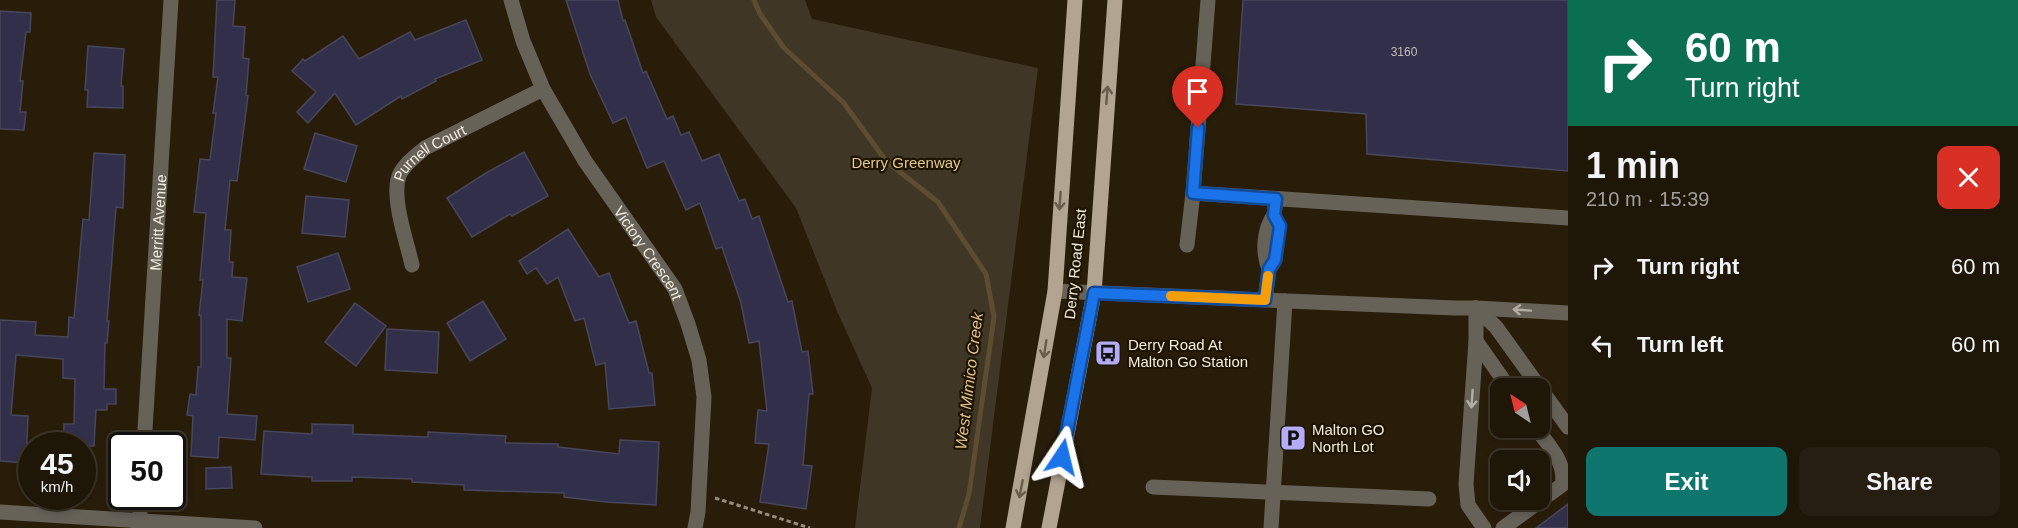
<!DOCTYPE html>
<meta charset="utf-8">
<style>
:root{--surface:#1e1607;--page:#261f11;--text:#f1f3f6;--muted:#a19f9b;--line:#3c3528;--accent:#0f766e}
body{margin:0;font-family:Helvetica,sans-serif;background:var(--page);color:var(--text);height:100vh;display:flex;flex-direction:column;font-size:22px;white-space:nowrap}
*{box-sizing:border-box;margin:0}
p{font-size:20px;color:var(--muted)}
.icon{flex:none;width:33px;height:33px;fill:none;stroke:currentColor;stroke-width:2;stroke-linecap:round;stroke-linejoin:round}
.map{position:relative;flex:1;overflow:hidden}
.sheet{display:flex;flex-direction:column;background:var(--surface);width:450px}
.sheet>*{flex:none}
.top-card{background:#0b6e4f;color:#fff;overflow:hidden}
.needle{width:39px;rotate:325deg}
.controls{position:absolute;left:1490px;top:378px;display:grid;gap:12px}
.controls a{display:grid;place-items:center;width:60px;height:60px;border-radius:12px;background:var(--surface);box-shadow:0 3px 9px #0003,0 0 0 2px var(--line);font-size:30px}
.speed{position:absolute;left:18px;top:432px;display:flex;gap:12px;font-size:30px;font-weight:700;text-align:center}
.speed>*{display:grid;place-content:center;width:78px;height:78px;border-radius:50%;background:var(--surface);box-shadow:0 3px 9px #0003,0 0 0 2px var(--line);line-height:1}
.speed small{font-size:15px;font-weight:400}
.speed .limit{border:3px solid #111;border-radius:9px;background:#fff;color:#111}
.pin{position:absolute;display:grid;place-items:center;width:51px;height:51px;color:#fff;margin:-62px -26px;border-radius:50% 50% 50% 0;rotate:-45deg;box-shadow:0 0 6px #0007}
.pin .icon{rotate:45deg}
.me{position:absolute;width:66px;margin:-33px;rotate:10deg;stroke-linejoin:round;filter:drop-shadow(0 0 4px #0008)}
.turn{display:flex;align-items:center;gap:21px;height:126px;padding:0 18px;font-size:27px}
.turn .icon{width:78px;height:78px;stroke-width:2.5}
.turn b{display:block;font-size:42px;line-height:51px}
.round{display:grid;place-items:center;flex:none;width:63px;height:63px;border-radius:12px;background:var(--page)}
.headline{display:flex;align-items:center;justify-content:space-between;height:102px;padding:0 18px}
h1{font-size:36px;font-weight:600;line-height:45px}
.primary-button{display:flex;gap:12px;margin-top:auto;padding:12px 18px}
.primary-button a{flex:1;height:69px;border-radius:12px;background:var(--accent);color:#fff;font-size:24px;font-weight:600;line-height:69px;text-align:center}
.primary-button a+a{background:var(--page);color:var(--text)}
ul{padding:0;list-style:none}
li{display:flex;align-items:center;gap:18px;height:78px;padding:0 18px}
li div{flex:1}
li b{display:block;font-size:22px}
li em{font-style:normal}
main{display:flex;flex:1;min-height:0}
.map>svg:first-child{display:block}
.green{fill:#3f3625}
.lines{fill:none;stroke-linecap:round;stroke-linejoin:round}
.stream{stroke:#5d4d30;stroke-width:5}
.building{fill:#322f4a;stroke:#48465b;stroke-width:1.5}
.path{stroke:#968d7d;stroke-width:3;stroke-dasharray:4.5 3;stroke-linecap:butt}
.minor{stroke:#676258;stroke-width:15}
.major{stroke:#b1a591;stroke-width:15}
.oneway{stroke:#685c4a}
.oneway2{stroke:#b4aea2}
.route-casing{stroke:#114b97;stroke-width:15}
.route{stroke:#1a73e8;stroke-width:10}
.slow{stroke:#f59e0b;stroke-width:10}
.labels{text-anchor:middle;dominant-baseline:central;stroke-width:4.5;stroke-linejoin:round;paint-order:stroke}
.number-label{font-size:12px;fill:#c3bdba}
.street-label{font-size:15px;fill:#f3ecdf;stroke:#1e1402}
.park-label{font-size:15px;fill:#e4c68f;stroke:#1e1402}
.poi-label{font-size:15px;fill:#f3ecdf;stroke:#1e1402;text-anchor:start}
.water-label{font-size:16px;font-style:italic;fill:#e1c28c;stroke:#1e1402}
</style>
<main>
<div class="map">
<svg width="1568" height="528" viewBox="0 0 1568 528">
<rect width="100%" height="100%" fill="#281d09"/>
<path class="green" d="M651 0H805L812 19 1038 68 980 528H855L872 388 837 311 796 208 656 17Z"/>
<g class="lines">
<path class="stream" d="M754 0 760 14 784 48 843 102 886 161 938 202 986 274 994 317 969 494 959 528"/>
</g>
<g class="building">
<path d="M217 0H235L233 26 245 27 243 58 249 59 246 95 248 96 237 181 230 180 225 230H231L229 262H233L232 277 247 278 242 321 227 319V358H231L227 414 257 416 255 440 219 437 218 458 191 456 193 416 187 415 190 394 196 395 198 367H201V316L199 315 203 280H200L206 213 194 212 200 159 210 160 216 113H213L218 77H213Z"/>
<path d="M566 0H618L623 21 625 20 643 73 646 71 667 119 673 116 681 135 689 132 702 161 719 154 739 201 745 199 752 219 759 216 788 302 792 301 802 352 808 351 813 394H809L803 465 812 466 806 509 760 502 769 444 755 443 758 410 767 411 759 341 749 343 741 303 722 247 716 249 700 203 686 210 664 161 647 168 626 117 613 123 590 74Z"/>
<path d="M1243 0H1568V171L1367 154 1366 114 1236 104Z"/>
<path d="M0 11 31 13 30 32H26L20 81H23L20 112H26L24 130 0 129Z"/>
<path d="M466 20 482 60 435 79 436 81 402 99 401 96 356 125 335 93 308 123 297 112 316 92 292 71 303 59 305 61 343 36 359 59 410 32 415 40Z"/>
<path d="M88 46 124 49 121 86H123V108L87 107 88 90H85Z"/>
<path d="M315 133 357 146 346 182 304 169Z"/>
<path d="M524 152 548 196 512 216 510 214 472 237 447 198 486 173Z"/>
<path d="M94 153 125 155 123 208 116 207 107 321H109L107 343H105L104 389H116V404H107V410H96L94 446H63L64 424H74L75 379 63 378V359L16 355 11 415 28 416 26 463 0 461V320L36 322 35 335 68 337 69 317 74 318 83 219 89 220Z"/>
<path d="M306 196 349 200 345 237 302 233Z"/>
<path d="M568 229 599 277 609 273 629 323 636 321 649 373H652L655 405 609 409 605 363 596 365 584 318 575 321 558 277 547 284 536 268 527 274 519 261Z"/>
<path d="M338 253 350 289 308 302 297 267Z"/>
<path d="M483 301 506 339 470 361 447 323Z"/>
<path d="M355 303 386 326 356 366 325 342Z"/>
<path d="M387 329 439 332 437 373 385 370Z"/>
<path d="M312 424 353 425V434L428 437V432L506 436 505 443 558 444V447L619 454 620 440 659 442 656 505 606 502 564 497V493L464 490V485L412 482V479L352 477V481H312V477L261 474 264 431 312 434Z"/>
<path d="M231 467 232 488 206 489V468Z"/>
<path d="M1568 504V528H1536Z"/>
</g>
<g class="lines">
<path class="path" d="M715 498 810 528"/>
<g class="minor">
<path id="s1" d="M511 0 523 41 543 89 585 161 675 289 688 324 699 360 704 397 698 512 695 528"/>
<path d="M1193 193 1568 218"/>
<path d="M1187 245 1193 193 1208 0"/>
<path id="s2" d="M412 265C407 242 391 198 399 176 403 165 416 156 425 148L543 89"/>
<path d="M1269 269C1262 252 1264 229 1274 215"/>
<path d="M1055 291 1455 308H1476L1568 313"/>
<path d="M1265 300 1269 269 1275 260 1279 226 1274 215 1276 199"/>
<path d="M1476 308V341L1466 484 1468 505 1484 528"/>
<path d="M1476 308 1496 327 1568 427"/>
<path d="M1476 341 1509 388"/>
<path id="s3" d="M144 446 171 0"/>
<path d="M1153 487 1429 499"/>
<path d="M0 512 255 528"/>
<path d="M139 528 141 496"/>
<path d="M1271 528 1285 301"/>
<path d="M1503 528 1562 485C1567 463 1548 445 1536 428"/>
</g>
<g class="major">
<path d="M1013 528 1055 291 1075 0"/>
<path d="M1049 528 1094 293 1115 0"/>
</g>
</g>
<defs><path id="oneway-shaft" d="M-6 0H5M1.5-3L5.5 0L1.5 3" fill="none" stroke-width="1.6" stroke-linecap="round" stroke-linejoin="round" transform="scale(1.5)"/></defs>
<g class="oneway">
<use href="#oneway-shaft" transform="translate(1107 95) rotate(-85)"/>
<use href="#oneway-shaft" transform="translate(1060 201) rotate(94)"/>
<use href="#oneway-shaft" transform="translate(1045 349) rotate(99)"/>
<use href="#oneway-shaft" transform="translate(1021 489) rotate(101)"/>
</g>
<g class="oneway2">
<use href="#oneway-shaft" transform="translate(1522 310) rotate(-176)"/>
<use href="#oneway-shaft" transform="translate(1472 399) rotate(94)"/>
</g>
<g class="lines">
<defs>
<path id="route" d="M1062 457 1094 293 1265 300 1269 269 1275 260 1280 226 1274 215 1276 199 1193 193 1198 128"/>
</defs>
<use href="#route" class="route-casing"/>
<use href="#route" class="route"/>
<path class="slow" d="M1171 296 1265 300 1268 276"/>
</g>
<defs>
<symbol id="bus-square" viewBox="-11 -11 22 22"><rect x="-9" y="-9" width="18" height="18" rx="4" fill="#b5acf8" stroke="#1e1402"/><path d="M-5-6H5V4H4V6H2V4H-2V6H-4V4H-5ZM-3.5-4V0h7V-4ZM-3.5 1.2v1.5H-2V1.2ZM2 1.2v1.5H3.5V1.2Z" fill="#111"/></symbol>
<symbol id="parking-square" viewBox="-11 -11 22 22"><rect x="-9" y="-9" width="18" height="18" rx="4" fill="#b5acf8" stroke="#1e1402"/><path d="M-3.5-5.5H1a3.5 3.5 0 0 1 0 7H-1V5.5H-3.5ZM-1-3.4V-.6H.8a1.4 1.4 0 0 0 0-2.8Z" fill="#111"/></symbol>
</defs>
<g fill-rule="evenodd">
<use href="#bus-square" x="1093" y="338" width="30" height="30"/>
<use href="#parking-square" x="1278" y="423" width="30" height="30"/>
</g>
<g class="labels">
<g class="number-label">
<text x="1404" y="52">3160</text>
</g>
<g class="street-label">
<text stroke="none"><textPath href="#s2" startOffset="130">Purnell Court</textPath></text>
<text stroke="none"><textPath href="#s3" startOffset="224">Merritt Avenue</textPath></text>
<text stroke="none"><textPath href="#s1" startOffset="290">Victory Crescent</textPath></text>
<text transform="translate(1075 264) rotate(-84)">Derry Road East</text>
</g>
<g class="park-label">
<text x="906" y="162">Derry Greenway</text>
</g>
<g class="poi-label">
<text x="1128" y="344">Derry Road At<tspan x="1128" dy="17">Malton Go Station</tspan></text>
<text x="1312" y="429">Malton GO<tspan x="1312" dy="17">North Lot</tspan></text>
</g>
<g class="water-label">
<text transform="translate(969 381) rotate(-83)">West Mimico Creek</text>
</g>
</g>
</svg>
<div class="controls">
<a><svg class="needle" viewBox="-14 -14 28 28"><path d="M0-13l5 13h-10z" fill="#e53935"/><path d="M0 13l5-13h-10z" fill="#a19f9b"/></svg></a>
<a><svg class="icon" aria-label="sound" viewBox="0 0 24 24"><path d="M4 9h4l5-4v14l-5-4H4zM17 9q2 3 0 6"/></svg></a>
</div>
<div class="speed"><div>45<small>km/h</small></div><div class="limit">50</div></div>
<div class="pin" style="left:1198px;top:128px;background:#d93025"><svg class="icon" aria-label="arrive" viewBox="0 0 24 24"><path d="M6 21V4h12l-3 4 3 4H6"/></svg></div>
<svg class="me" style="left:1062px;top:457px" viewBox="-20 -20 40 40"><path d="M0-17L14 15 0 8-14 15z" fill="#1a73e8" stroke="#fff" stroke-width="4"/></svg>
</div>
<section class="sheet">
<div class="top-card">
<div class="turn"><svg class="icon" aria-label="right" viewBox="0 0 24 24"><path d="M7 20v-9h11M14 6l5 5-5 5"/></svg><div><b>60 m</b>Turn right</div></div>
</div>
<div class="headline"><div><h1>1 min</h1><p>210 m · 15:39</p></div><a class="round" style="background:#d93025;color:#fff"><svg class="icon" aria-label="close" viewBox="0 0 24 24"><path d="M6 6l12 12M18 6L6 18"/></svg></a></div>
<ul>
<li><svg class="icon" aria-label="right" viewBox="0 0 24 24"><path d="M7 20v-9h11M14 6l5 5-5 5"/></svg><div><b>Turn right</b></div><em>60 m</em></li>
<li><svg class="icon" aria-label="left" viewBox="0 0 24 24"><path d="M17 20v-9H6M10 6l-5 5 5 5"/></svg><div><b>Turn left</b></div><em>60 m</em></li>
</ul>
<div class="primary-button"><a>Exit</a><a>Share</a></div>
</section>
</main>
